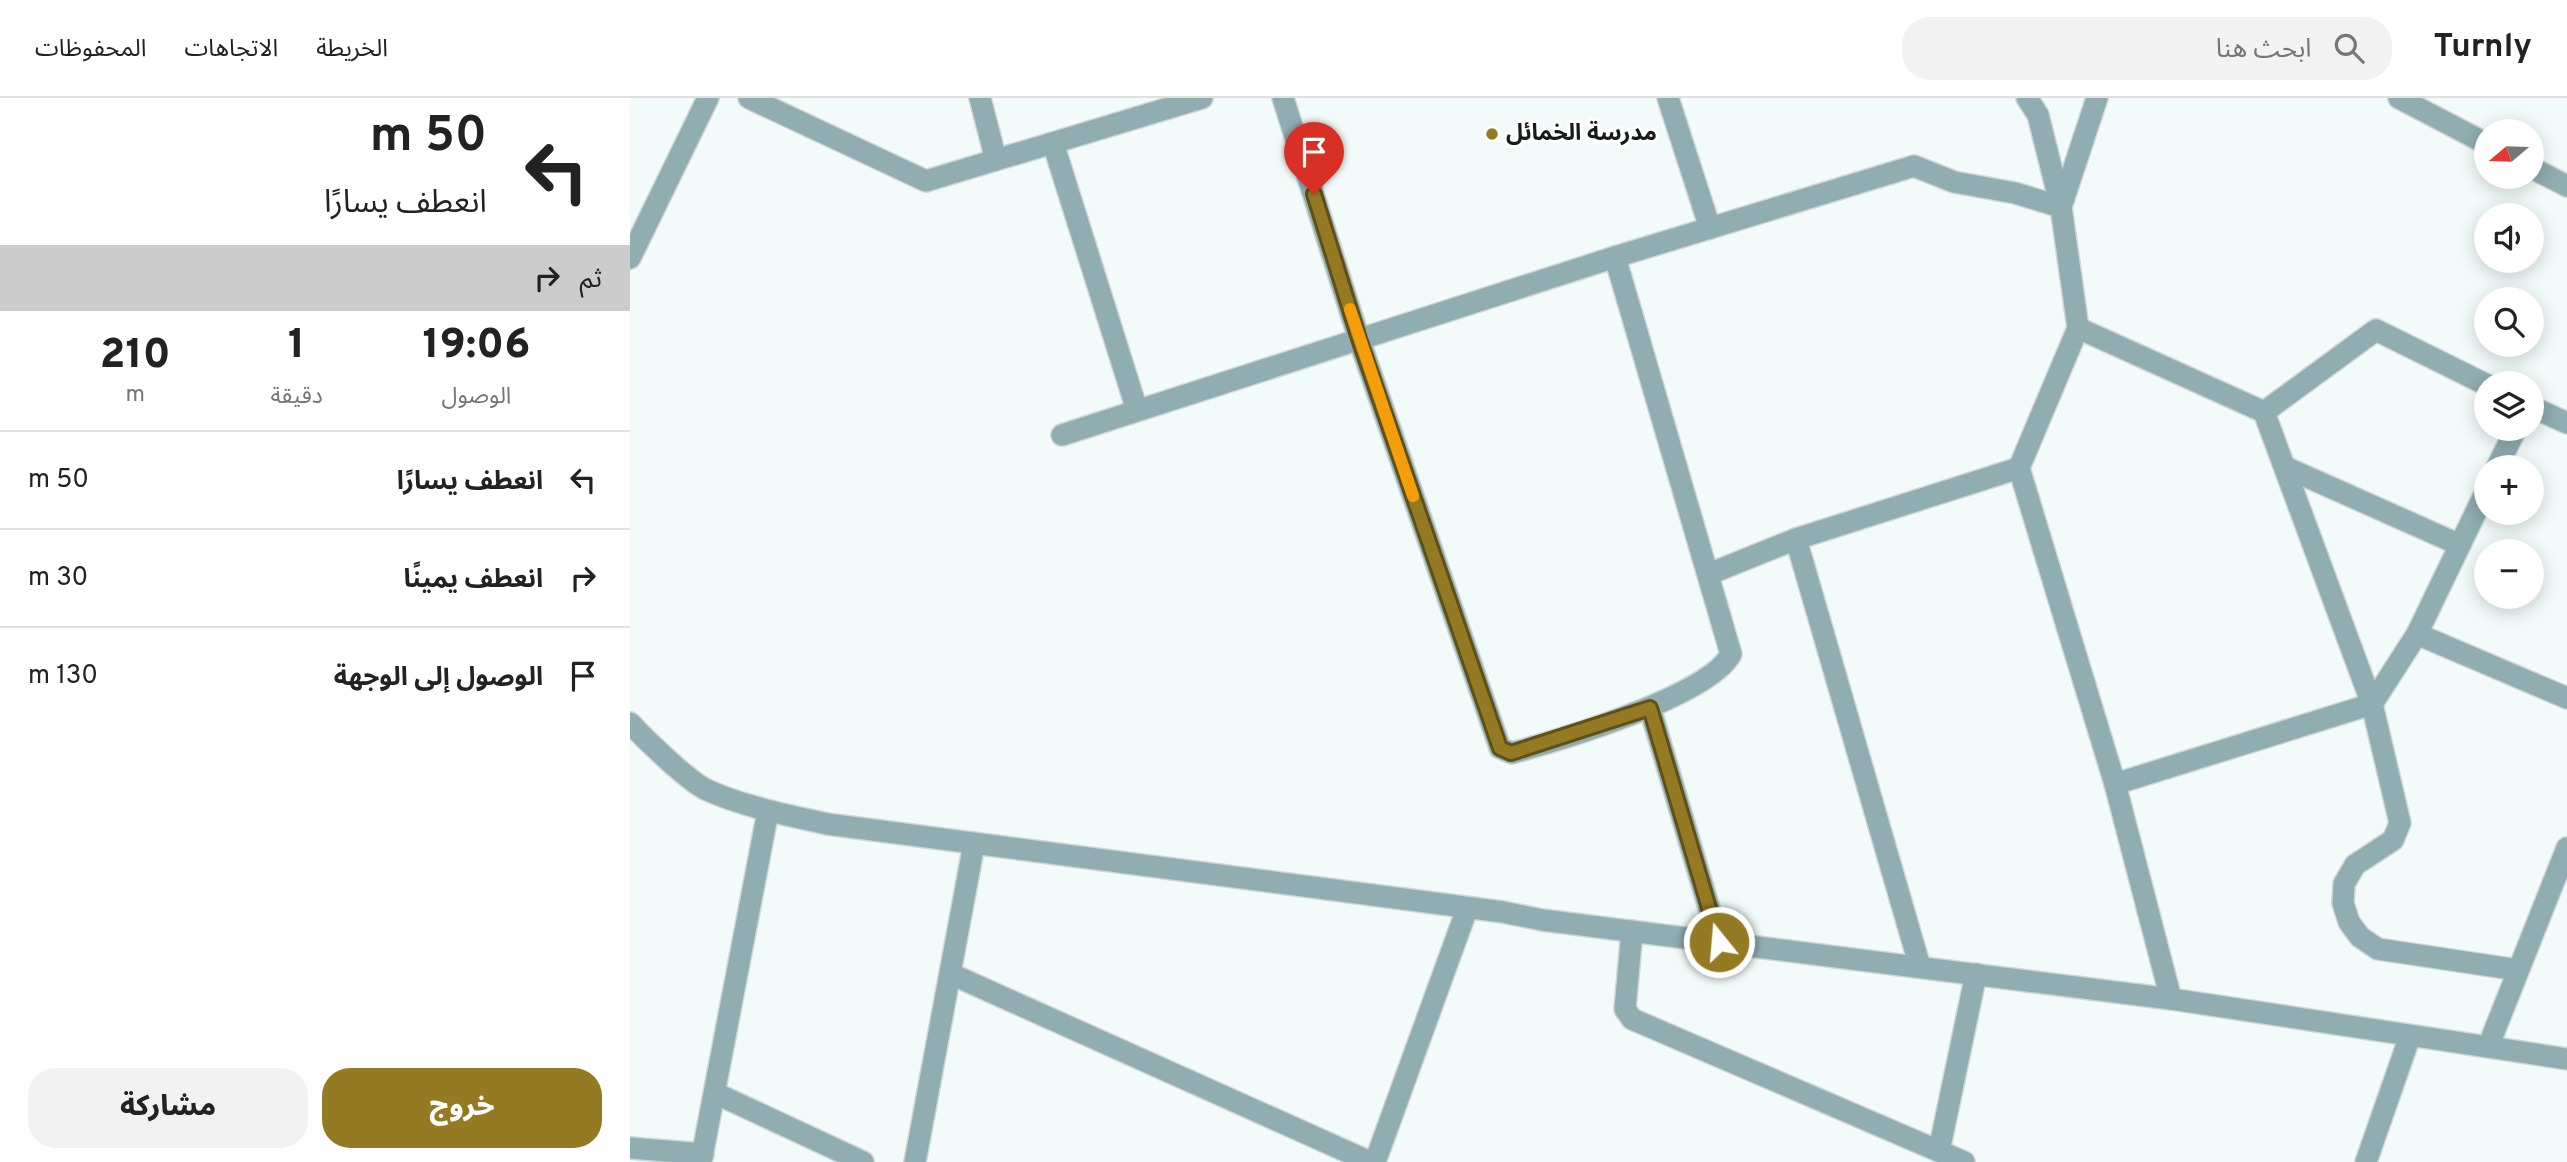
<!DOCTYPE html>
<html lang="ar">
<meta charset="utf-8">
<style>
:root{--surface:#fff;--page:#f2f2f2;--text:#222;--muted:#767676;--line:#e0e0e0;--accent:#947b23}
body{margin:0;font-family:Overpass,"Noto Sans Arabic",sans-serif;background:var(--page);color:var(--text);direction:rtl;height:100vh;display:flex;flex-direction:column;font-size:26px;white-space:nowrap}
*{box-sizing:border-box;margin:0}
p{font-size:23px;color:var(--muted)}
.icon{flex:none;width:38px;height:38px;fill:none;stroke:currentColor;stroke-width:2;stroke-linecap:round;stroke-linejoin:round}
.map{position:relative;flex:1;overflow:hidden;direction:ltr}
.drawer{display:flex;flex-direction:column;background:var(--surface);width:630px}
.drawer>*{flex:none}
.banner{background:#fff;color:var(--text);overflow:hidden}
.needle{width:46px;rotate:251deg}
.buttons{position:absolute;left:1844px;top:21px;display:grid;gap:14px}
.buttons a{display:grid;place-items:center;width:70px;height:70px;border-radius:50%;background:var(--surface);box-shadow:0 4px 18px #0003;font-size:35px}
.pin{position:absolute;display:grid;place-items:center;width:60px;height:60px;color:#fff;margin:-72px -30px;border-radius:50% 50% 50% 0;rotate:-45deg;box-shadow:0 0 7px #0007}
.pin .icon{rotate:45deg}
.me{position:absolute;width:77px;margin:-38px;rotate:343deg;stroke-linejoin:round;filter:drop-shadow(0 0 5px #0008)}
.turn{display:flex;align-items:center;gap:24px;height:147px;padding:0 28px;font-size:32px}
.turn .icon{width:91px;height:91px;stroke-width:2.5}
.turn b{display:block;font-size:49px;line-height:60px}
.then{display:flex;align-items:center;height:66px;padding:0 28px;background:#0003;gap:14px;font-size:26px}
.eta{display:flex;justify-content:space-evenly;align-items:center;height:119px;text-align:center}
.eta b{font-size:42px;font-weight:800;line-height:49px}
.button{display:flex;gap:14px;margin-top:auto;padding:14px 28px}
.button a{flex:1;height:80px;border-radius:28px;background:var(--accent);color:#fff;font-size:28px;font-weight:800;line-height:80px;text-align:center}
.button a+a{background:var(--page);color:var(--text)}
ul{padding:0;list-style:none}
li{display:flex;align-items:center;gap:21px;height:98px;padding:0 28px;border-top:2px solid var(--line)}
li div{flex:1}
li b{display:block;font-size:26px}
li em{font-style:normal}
header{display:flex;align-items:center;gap:42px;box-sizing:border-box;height:98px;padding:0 35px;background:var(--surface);border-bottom:2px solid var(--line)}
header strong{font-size:33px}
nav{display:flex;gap:38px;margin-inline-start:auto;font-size:24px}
.search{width:490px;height:63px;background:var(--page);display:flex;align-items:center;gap:18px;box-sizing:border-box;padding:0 24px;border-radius:28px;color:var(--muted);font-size:26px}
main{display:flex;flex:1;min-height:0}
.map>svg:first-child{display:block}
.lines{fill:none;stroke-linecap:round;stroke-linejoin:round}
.minor-casing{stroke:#cfd7d6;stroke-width:24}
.minor{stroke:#90adb1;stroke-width:21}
.route-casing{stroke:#605017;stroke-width:18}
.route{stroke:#947b23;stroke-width:12}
.slow{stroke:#f59e0b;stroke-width:12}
.poi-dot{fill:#947b23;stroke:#fff;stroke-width:2.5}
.labels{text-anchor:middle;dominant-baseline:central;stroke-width:6;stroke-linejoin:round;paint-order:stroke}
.poi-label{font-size:23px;font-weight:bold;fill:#171a1a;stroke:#fff;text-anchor:start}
</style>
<header>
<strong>Turnly</strong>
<div class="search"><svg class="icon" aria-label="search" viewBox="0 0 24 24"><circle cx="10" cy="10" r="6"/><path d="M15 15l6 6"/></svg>ابحث هنا</div>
<nav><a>الخريطة</a><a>الاتجاهات</a><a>المحفوظات</a></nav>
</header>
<main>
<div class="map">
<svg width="1937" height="1064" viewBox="0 0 1937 1064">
<rect width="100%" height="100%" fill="#f2fbfa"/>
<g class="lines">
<defs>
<g id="minor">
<path d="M119 0 296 83 572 0"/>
<path d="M350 0 366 62"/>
<path d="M653 0 729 241 870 650 882 655C930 642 1079 598 1101 556L985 159"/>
<path d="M1038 0 1080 130"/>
<path d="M1397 0 1408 17 1431 109"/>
<path d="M1467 0 1431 109 1448 230 1389 370 1485 686 1541 901"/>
<path d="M1769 0 1857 46"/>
<path d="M423 45 507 312"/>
<path d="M1902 70 1937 88"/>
<path d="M0 160 78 0"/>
<path d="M1448 230 1634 314 1746 232 1857 287"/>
<path d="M1902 309 1937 325"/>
<path d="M1634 314 1742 606 1770 725 1763 742 1725 767 1714 786 1713 805 1719 824 1730 839 1748 851 1888 872"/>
<path d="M432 337 985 159 1284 68 1324 84 1385 95 1431 109"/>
<path d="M1655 369 1830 447"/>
<path d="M1867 369 1886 331"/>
<path d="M1166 441 1290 869"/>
<path d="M1079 476 1166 441 1389 370"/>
<path d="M1787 536 1937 600"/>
<path d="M1020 610 1089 844"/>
<path d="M0 625C16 642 58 683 77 692 115 709 157 717 197 726L873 814 912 822 1541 901 1937 961"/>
<path d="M1485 686 1742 606 1787 536 1857 391"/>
<path d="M1002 833 995 911 1002 921 1334 1064"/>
<path d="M321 876 740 1064"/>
<path d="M1858 949 1937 750"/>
<path d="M85 995 233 1064"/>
<path d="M0 1050 73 1056"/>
<path d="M1309 1053 1346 876"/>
<path d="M71 1064 138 713"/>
<path d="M285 1064 344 746"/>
<path d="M745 1064 837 811"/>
<path d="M1736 1064 1780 938"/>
</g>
</defs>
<use href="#minor" class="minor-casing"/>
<use href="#minor" class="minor"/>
</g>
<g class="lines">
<defs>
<path id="route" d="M684 96 729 241 870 650 881 655 1020 610 1089 844"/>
</defs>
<use href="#route" class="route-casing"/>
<use href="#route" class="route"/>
<path class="slow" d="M720 211 783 398"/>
</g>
<circle class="poi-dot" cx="862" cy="36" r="7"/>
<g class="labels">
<g class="poi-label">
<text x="876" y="36">مدرسة الخمائل</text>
</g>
</g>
</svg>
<div class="buttons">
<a><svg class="needle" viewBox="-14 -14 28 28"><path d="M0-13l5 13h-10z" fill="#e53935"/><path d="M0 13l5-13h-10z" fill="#767676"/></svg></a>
<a><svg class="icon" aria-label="sound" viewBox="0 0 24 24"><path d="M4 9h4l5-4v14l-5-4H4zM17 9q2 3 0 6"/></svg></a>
<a><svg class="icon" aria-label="search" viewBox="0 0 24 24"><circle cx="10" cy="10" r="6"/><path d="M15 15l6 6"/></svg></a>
<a><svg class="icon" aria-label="layers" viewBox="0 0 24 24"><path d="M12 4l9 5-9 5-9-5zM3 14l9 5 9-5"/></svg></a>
<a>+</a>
<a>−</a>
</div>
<div class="pin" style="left:684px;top:96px;background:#d93025"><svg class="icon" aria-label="arrive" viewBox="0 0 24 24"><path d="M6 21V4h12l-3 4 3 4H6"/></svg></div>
<svg class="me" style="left:1089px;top:844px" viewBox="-20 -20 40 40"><circle r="17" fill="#947b23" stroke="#fff" stroke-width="3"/><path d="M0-11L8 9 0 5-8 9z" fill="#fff"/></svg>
</div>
<section class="drawer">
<div class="banner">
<div class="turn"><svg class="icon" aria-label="left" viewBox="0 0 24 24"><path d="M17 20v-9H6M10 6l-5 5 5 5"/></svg><div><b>50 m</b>انعطف يسارًا</div></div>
<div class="then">ثم<svg class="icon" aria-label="right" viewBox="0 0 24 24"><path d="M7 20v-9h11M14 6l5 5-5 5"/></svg></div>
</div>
<div class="eta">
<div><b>19:06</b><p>الوصول</p></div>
<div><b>1</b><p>دقيقة</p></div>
<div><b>210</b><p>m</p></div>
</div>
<ul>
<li><svg class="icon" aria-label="left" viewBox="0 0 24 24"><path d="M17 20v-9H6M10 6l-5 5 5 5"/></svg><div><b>انعطف يسارًا</b></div><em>50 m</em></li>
<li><svg class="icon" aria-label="right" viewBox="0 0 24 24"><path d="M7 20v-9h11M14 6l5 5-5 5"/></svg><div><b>انعطف يمينًا</b></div><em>30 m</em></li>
<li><svg class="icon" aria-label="arrive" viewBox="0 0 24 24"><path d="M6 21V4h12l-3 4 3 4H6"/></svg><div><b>الوصول إلى الوجهة</b></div><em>130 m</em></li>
</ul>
<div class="button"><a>خروج</a><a>مشاركة</a></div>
</section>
</main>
